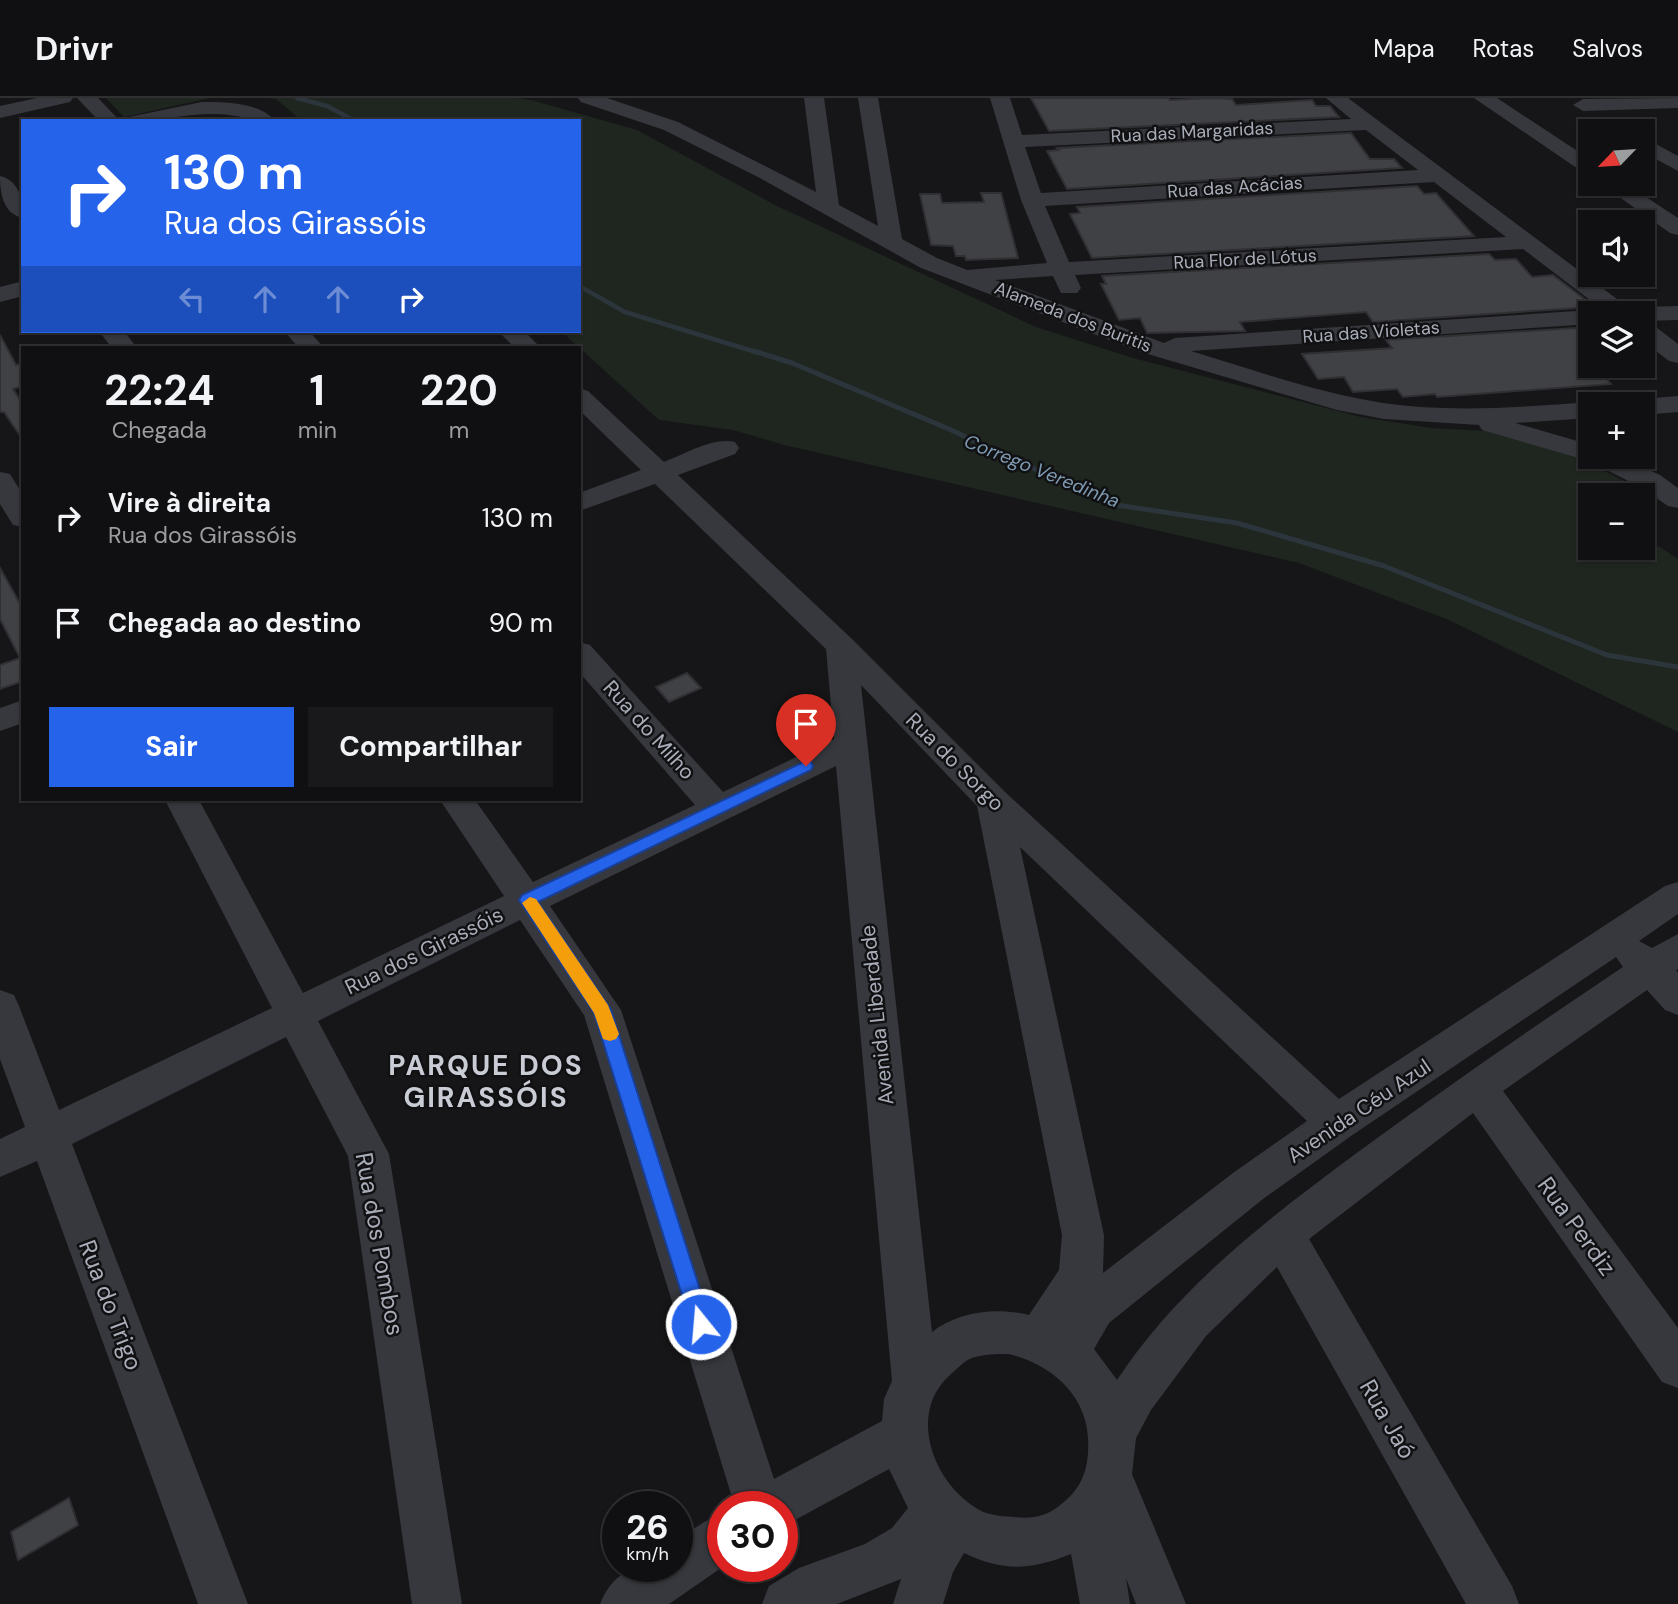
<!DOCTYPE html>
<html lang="pt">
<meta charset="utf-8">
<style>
:root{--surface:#101012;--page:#19191b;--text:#f1f3f6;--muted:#9c9d9f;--line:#303032;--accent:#2563eb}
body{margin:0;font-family:"DM Sans",sans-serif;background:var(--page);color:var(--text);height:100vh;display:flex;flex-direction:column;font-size:26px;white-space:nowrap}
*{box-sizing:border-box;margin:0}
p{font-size:23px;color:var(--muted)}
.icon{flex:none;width:38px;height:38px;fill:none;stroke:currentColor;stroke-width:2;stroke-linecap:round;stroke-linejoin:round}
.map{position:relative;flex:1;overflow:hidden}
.panel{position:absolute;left:21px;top:248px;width:560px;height:455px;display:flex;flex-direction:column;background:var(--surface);border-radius:0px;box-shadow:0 2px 5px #0004,0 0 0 2px var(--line)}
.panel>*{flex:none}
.hud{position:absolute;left:21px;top:21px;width:560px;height:214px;border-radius:0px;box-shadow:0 2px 5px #0004,0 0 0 2px var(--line);background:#2563eb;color:#fff;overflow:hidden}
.needle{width:46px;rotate:245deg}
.controls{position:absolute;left:1578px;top:21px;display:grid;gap:14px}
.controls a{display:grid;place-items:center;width:77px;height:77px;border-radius:0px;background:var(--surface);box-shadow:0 2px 5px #0004,0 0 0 2px var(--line);font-size:35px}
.speed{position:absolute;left:602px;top:1393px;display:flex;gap:14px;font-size:35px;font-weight:700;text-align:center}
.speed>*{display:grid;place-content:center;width:91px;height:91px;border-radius:50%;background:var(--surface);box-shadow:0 2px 5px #0004,0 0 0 2px var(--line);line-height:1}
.speed small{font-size:18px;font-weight:400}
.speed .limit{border:10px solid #d22;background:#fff;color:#111}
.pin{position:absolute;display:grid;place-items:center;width:60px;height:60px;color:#fff;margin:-72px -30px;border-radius:50% 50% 50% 0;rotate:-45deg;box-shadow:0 0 7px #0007}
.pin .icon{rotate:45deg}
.me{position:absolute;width:77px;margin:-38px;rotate:343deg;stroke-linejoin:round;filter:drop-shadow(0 0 5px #0008)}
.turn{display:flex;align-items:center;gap:24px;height:147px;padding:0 28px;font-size:32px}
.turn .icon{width:91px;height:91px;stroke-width:2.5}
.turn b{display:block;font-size:49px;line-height:60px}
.lanes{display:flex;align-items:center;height:66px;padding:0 28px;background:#0003;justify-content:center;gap:35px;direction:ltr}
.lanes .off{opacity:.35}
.eta{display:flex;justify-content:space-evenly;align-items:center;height:119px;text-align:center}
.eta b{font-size:42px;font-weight:700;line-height:49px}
.button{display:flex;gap:14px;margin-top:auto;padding:14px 28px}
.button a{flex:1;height:80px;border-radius:0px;background:var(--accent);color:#fff;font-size:28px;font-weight:700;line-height:80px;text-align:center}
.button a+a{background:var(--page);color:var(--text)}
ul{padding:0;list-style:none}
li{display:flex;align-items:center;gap:21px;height:105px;padding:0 28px}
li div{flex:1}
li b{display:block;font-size:26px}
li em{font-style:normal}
header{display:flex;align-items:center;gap:42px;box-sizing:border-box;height:98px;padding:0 35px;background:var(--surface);border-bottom:2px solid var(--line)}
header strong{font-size:33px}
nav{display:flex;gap:38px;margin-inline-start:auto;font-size:24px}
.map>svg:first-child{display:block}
.green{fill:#1e261f}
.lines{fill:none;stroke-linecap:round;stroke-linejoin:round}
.stream-far1{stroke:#2c353c;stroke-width:4.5}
.stream{stroke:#2c353c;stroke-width:5}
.building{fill:#404145;stroke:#303034;stroke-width:2}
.minor{fill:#37383d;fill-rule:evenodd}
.route{fill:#2563eb;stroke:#184099;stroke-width:2}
.slow{fill:#f59e0b}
.labels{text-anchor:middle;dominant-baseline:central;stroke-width:5;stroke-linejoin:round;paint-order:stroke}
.far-street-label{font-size:18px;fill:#a8adb8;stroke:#111113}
.far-water-label{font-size:19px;font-style:italic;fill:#7f9bb3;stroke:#111113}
.street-label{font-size:21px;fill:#a8adb8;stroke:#111113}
.near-street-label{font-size:24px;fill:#a8adb8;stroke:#111113}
.district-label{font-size:28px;font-weight:bold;letter-spacing:2px;fill:#c9ccd4;stroke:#111113}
</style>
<header>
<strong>Drivr</strong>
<nav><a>Mapa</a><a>Rotas</a><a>Salvos</a></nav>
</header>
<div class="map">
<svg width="1678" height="1506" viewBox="0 0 1678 1506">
<rect width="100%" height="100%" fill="#161618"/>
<g class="green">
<path d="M106 0H210L124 19Z"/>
<path d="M268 0H516L531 2 637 32 775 107 1036 229 1133 260 1361 319 1431 330 1487 333 1569 355 1638 390 1635 397H1591V450H1643V445L1660 449 1678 461V634L1449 522 1299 465 784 347 733 332 659 322 561 233H579V23H302L276 1Z"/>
</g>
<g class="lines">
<g class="stream-far1">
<path d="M297 0 327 8 355 23"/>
<path d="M579 188 625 214 759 255"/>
</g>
<path class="stream" d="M754 253 792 265 949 331 1110 406 1237 425 1384 468 1607 557 1678 569"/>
</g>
<g class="building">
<path d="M1031 0H1168L1170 2 1212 0 1232 1 1236 7 1312 2 1316 8H1330L1339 19 1049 33Z"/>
<path d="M1351 35 1370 61H1394L1402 70 1067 91 1047 53 1059 52 1057 50Z"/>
<path d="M1417 88 1424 96 1436 95 1474 138 1092 160 1070 116 1080 115 1077 109Z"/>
<path d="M981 95H1001L1018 160 966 162 965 158H956L953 148 931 147 920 96H940L942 105 984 104Z"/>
<path d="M1489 156 1495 162 1516 161 1532 179 1553 177 1591 206V209L1373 224 1366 214 1240 224 1245 233 1147 235 1140 220 1119 222 1101 186H1106L1102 178Z"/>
<path d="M1591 229V268H1595L1611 286 1437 299 1435 296 1403 299 1397 291 1353 294 1344 279 1318 281 1302 256 1392 250 1386 242Z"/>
<path d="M0 237 16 267 23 265V288L13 291 23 306V342L4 314H0Z"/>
<path d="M0 470 23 511V583L0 591V567L20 560 0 521Z"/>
<path d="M687 575 701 590 669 604 656 589Z"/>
<path d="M69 1400 78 1427 18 1462 11 1434Z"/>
</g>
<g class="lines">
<g class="minor">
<path d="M37 0H73L70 4 0 20V8Z"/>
<path d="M77 0H98L120 23H99Z"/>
<path d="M578 0H607L678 24 816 94 804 0H824L839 107 878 128 858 0H878L902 141 937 160 967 172 1047 165 1021 102 990 0H1010L1022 37 1351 21 1326 0H1348L1633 213 1643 209 1678 208V222L1643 223V215H1607L1523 151 1075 177 1081 190 1077 195H1061L1053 178 995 182 1164 245 1175 240 1591 212 1599 214 1591 215V226L1191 253C1254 272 1318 295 1383 305 1452 315 1521 309 1591 304L1599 306H1591V320L1515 325 1591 347V359H1620L1660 377 1678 390V410L1668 408 1640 389 1589 363 1482 332 1479 327 1384 321 1337 312 1141 254 921 170 758 79 664 32 581 4ZM1366 32 1418 72 1041 95 1025 49ZM1434 84 1506 139 1069 164 1045 108Z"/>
<path d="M1474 0H1497L1591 62V77L1584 75Z"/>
<path d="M1678 0V10L1583 13 1573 7 1583 1Z"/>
<path d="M202 4C225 4 259 4 275 23 254 23 235 16 215 16 185 16 157 23 126 23L129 19Z"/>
<path d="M1643 39 1678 58V73L1643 54Z"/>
<path d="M0 78C20 83 23 103 23 120 3 116 0 95 0 78Z"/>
<path d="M1601 86H1626L1678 120V137L1670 135Z"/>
<path d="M23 183V198L0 204V189Z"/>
<path d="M1643 224 1652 226 1678 246V265L1669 263 1643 243Z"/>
<path d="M99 233H124L137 250H112Z"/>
<path d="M284 233H309L324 250H299Z"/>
<path d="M498 233H524L541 250H515Z"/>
<path d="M579 290 588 293 664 364C685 356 713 339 735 344L739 350 735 356 678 377 852 541 1005 694 1339 1001 1665 788 1678 784V816L1639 843 1652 850 1678 836V871L1676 872 1678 875V917L1665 912 1647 892 1503 993 1678 1230V1290L1662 1284 1473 1015 1309 1141 1512 1488 1519 1506H1466L1277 1169 1206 1238 1151 1312 1136 1340 1132 1376 1186 1506H1136L1126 1480 1130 1506H1080L1071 1456C1032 1472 1003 1474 964 1455L953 1474 943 1506H893L901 1481 837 1506H762L769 1488 799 1470 865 1446 892 1430 908 1410 889 1371 782 1429V1409H735L584 917 520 822 318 923 389 1056 462 1506H412L348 1058 286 939 72 1046 248 1506H198L37 1063 0 1079V1041L25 1029 0 961V892L14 897 19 908 59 1012 272 910 165 702H199L303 895 504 798 440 702H475L533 784 695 707 579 574V544L590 547 723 694 834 641 826 551 655 386 579 413V395L641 372 579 312ZM861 587 977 708 1062 1137 1059 1172 1029 1217C998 1209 958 1213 932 1234ZM836 668 892 1283 884 1301 882 1323 774 1381 621 912 550 808ZM1020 749 1307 1023 1233 1075 1103 1175 1104 1137ZM1616 859 1623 869C1533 929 1445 990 1358 1054 1269 1120 1179 1188 1117 1282L1094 1251 1109 1225 1263 1101 1351 1038ZM1009 1256C1056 1268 1092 1302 1088 1354 1087 1377 1078 1394 1059 1408 1045 1419 1031 1421 1014 1419 999 1418 985 1417 973 1408 931 1380 908 1313 951 1276 957 1271 964 1263 972 1260 983 1256 997 1256 1009 1256Z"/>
<path d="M1678 298V314L1643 317V306H1632L1643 301Z"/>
<path d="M0 374 10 376 23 397V429L13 427 0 406Z"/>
<path d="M23 602V625L0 633V610Z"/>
<path d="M723 1416 724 1468 669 1506H600C616 1467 640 1468 677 1468V1441L706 1423Z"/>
</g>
</g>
<path class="route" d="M806 663 811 664 813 668 811 672 538 804 611 912 711 1226 708 1233 701 1236 694 1233 691 1226 594 915 519 802 522 797Z"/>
<path class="slow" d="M530 799 536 801 608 907 619 936 616 941 610 943 603 941 594 915 522 805Z"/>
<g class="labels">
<g class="far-street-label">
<text transform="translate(1192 34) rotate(-3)">Rua das Margaridas</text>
<text transform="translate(1235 89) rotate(-4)">Rua das Acácias</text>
<text transform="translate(1245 161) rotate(-3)">Rua Flor de Lótus</text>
<text transform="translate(1073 219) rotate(21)">Alameda dos Buritis</text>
<text transform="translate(1371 234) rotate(-4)">Rua das Violetas</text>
</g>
<g class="far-water-label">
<text transform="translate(1042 373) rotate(22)">Corrego Veredinha</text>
</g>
<g class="street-label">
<text transform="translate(649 632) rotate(48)">Rua do Milho</text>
<text transform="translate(955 664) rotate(45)">Rua do Sorgo</text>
<text transform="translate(424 853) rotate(-26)">Rua dos Girassóis</text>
<text transform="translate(877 917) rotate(-96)">Avenida Liberdade</text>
<text transform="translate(1359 1013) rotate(-34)">Avenida Céu Azul</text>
</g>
<g class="near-street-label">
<text transform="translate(1577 1128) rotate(54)">Rua Perdiz</text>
<text transform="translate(380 1146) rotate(80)">Rua dos Pombos</text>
<text transform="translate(111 1207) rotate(69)">Rua do Trigo</text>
<text transform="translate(1388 1321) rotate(60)">Rua Jaó</text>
</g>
<g class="district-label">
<text x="486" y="967">PARQUE DOS<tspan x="486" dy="32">GIRASSÓIS</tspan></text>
</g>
</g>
</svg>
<div class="controls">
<a><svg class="needle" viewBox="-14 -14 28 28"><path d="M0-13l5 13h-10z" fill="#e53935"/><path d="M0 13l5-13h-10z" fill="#9c9d9f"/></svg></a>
<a><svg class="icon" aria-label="sound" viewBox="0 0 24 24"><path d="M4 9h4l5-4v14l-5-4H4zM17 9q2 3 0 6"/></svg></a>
<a><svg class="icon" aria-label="layers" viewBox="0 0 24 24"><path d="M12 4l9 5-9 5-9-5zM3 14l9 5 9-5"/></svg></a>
<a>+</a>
<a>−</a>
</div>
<div class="speed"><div>26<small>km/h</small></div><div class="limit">30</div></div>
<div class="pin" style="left:806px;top:668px;background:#d93025"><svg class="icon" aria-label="arrive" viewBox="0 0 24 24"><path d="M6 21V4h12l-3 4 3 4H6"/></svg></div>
<svg class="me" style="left:701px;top:1226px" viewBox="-20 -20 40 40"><circle r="17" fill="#2563eb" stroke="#fff" stroke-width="3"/><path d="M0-11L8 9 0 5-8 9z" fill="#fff"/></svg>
<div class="hud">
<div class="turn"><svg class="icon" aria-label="right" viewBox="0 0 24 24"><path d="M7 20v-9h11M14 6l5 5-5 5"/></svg><div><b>130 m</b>Rua dos Girassóis</div></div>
<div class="lanes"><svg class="icon off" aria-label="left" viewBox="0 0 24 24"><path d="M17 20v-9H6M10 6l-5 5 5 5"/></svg><svg class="icon off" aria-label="ahead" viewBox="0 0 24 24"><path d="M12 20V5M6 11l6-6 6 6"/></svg><svg class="icon off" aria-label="ahead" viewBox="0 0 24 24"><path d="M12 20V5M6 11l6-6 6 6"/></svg><svg class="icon" aria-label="right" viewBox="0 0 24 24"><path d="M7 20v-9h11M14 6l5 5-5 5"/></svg></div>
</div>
<section class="panel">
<div class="eta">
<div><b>22:24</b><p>Chegada</p></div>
<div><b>1</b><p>min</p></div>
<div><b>220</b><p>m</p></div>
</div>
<ul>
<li><svg class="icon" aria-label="right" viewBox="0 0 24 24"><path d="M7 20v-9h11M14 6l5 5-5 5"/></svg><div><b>Vire à direita</b><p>Rua dos Girassóis</p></div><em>130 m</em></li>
<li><svg class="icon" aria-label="arrive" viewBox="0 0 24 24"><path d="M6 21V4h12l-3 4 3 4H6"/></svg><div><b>Chegada ao destino</b></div><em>90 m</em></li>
</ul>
<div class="button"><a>Sair</a><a>Compartilhar</a></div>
</section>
</div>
